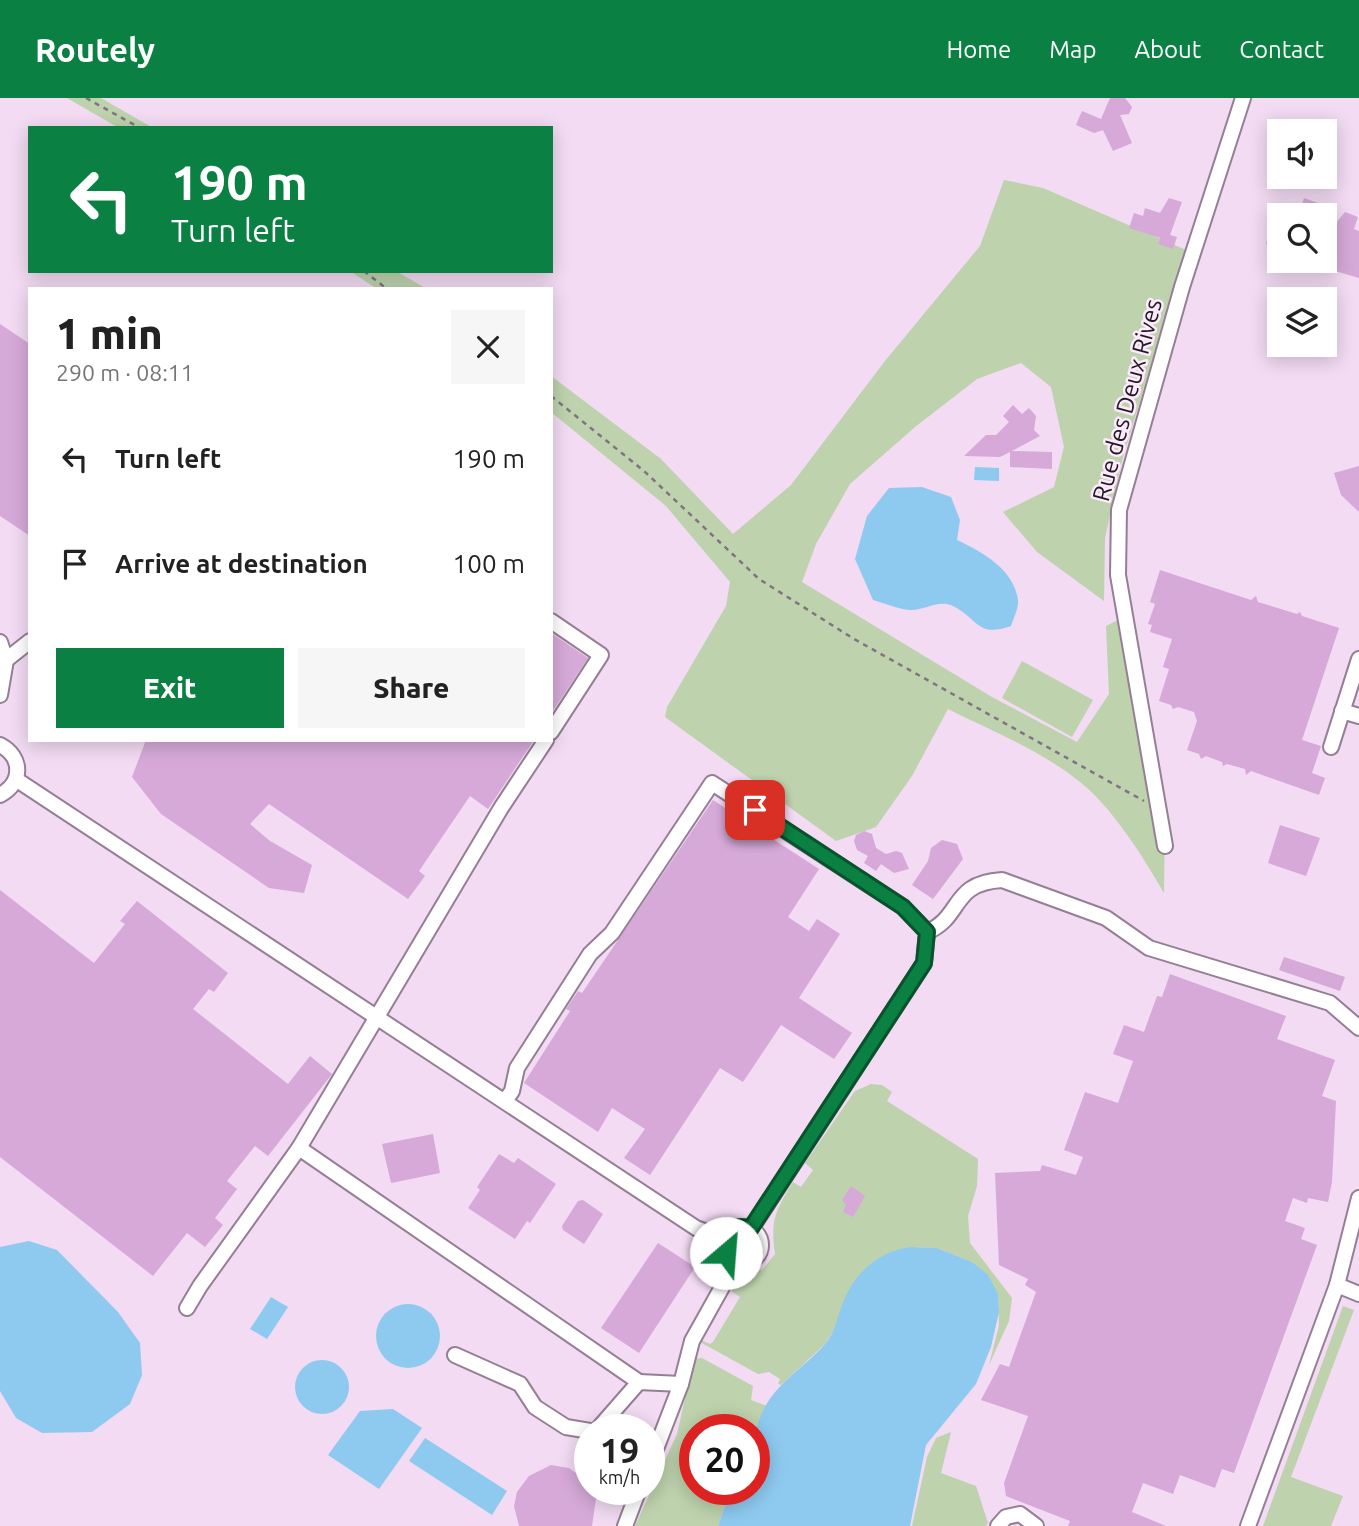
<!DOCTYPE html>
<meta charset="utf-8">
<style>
:root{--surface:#fff;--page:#f6f6f6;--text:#222;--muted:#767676;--accent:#0b8043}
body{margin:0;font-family:Ubuntu,sans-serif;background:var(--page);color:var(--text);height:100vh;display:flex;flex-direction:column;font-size:26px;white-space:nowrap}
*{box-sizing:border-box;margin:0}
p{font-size:23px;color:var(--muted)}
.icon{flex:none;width:38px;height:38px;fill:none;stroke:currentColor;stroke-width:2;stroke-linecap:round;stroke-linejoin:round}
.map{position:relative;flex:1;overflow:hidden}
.sheet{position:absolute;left:28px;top:189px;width:525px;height:455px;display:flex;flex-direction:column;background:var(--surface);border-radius:0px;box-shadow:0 4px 18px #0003}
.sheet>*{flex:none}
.hud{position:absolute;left:28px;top:28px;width:525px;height:147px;border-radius:0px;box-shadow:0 4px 18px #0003;background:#0b8043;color:#fff;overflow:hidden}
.fabs{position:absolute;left:1267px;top:21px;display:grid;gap:14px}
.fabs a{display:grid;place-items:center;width:70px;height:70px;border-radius:0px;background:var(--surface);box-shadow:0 4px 18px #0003;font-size:35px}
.speed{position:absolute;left:574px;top:1316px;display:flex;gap:14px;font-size:35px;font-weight:700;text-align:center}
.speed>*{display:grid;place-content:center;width:91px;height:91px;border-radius:50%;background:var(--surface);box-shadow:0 4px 18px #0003;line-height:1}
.speed small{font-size:18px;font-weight:400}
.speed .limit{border:10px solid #d22;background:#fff;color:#111}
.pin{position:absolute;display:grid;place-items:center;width:60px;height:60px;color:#fff;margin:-30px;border-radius:14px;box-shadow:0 4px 10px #0006}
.me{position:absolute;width:77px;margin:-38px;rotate:27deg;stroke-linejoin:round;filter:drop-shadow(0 0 5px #0008)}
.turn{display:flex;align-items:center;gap:24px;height:147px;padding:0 28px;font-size:32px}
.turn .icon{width:91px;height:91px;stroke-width:2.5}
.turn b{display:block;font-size:49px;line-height:60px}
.round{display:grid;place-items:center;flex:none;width:74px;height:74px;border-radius:0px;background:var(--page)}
.summary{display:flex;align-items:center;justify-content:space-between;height:119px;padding:0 28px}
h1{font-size:42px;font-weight:800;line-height:52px}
.button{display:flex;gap:14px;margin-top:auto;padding:14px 28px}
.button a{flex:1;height:80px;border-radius:0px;background:var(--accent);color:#fff;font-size:28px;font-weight:800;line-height:80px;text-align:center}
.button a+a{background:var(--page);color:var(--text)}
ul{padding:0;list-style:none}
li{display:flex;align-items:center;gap:21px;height:105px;padding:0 28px}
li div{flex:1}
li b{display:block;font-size:26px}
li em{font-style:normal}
header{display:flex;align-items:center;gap:42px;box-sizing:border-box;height:98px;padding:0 35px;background:var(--accent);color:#fff}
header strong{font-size:33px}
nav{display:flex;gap:38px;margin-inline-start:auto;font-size:24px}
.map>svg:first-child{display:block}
.green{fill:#bdd2ad}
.water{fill:#8ecaef}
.building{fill:#d6a9d8}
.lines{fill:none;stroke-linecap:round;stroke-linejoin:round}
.minor-casing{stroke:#947f94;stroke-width:18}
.path{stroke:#827383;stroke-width:2.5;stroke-dasharray:5 5;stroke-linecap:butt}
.minor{stroke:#fff;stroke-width:14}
.route-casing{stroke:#07532c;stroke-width:18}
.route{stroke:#0b8043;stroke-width:12}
.labels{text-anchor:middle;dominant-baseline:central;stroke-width:5;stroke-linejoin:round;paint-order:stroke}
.street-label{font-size:24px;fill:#221a22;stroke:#fdeafd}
</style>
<header>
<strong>Routely</strong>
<nav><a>Home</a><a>Map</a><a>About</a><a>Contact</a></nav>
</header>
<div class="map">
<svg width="1359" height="1428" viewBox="0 0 1359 1428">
<rect width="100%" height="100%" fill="#f2dbf3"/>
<g class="green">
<path d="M67 0H101L153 30H119Z"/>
<path d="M1004 82 1043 90 1186 152 1123 359 1105 440 1104 503 1037 454 1003 414 1054 389 1064 349 1051 289 1021 265 977 281 915 329 850 386 816 446 802 484 992 599 1077 644 1109 596 1106 528 1130 516 1165 703 1164 795C1144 760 1112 709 1080 684 1042 653 992 633 948 611L912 678 876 729 836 743 665 619 667 609 726 508 730 484 666 408 551 314V278L661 361 733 436 791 387 885 263 980 148Z"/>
<path d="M350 173H396L427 191H377Z"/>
<path d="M1022 563 1093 602 1072 639 1002 600Z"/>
<path d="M871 986 882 987 892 994 887 1003 978 1061 977 1088 968 1118 970 1145 1012 1200 1009 1223 989 1267 999 1227 998 1196 972 1164 937 1150 912 1149 844 1203 836 1229 825 1246 781 1287 778 1286 780 1281 769 1274 758 1276 700 1244 701 1242 710 1246 713 1244 740 1199 731 1193 739 1181 763 1171 775 1156C770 1122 776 1112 793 1084L801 1089 813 1072 805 1065 855 993Z"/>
<path d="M1343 1208 1354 1212 1291 1379 1343 1398 1331 1428H1263Z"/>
<path d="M702 1260 753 1288 751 1302 767 1308 754 1338V1332H695V1391H731L718 1428H635L677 1336 694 1261Z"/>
<path d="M951 1334 941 1375 976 1388 988 1425 986 1428H912L927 1359 936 1340Z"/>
</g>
<g class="water">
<path d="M975 369 999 370V383L974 382Z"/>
<path d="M922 389 951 399 960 422 957 442C982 454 1014 471 1018 502 1019 510 1013 521 1011 528 977 540 979 521 953 508 938 501 924 513 910 512 898 511 884 505 873 502L855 461 867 418 889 390Z"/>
<path d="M29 1143 57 1152 118 1214 140 1245 142 1277 130 1306 92 1334 42 1335 16 1320 0 1293V1149Z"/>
<path d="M912 1149 937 1150 972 1164 988 1177 998 1196 999 1214 991 1249 976 1286 926 1347 910 1428H718L731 1391H754C754 1366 751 1340 761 1317 773 1287 805 1269 825 1246 837 1232 837 1217 844 1202 856 1173 881 1152 912 1149Z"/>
<path d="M271 1199 288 1209 267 1241 250 1231Z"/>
<circle cx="408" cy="1238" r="32"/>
<circle cx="322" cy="1289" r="27"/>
<path d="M393 1311 422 1330 379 1391 328 1357 360 1313Z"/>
<path d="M425 1340 507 1393 492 1417 409 1363Z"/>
</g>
<g class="building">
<path d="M1110 0H1125L1132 9 1129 16 1120 17 1132 45 1113 53 1103 32 1094 35 1076 27 1082 13 1101 21Z"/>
<path d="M1169 100 1182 104 1170 137 1177 139 1173 151 1158 146 1160 140 1129 130 1134 115 1143 118 1145 110 1160 115Z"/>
<path d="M1304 100 1318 105 1313 117H1279V151L1266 146 1277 105 1300 113Z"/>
<path d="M1345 114 1358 119 1354 131 1359 133V180L1325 170V121L1336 125Z"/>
<path d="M0 226 30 246V438L0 418Z"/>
<path d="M1013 307 1022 316 1029 310 1036 318 1034 332 1040 338 1012 353 1052 354V371L1010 369V354L1000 359 964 358 986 337H996L1009 324 1003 318Z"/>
<path d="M1359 368V414L1341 397 1334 375Z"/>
<path d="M1160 472 1251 502 1256 498 1258 504 1297 516 1300 514 1302 518 1339 530 1302 642 1321 648 1312 675 1325 680 1319 697 1251 673 1246 677 1245 671 1227 666 1223 668 1222 664 1206 658 1201 661 1199 656 1187 652 1197 623 1194 614 1178 609 1173 611 1171 607 1159 603 1169 571 1163 569 1172 541 1150 534 1152 527 1148 526 1155 506 1150 504Z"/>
<path d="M551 535 588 560 551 616Z"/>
<path d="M146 642H534L488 711 470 698 419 773 425 778 408 801 269 706 250 726 270 743 312 767 304 795 269 790 161 716 132 679Z"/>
<path d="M713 702 819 771 788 819 809 833 817 821 840 836 799 900 852 935 834 961 781 927 743 984 720 970 650 1077 624 1060 645 1031 612 1010 598 1034 524 985 570 913 566 911 578 893 582 895Z"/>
<path d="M1280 727 1320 740 1306 778 1268 765Z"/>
<path d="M864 733 872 736 876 750 886 756 896 753 902 755 909 771 894 775 881 766 876 773 864 765 868 758 857 752 854 743 856 737Z"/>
<path d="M942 742 957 746 963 761 933 801 912 787 928 763 931 750Z"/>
<path d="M0 792 94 865 125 826 120 823 137 803 228 875 214 894 209 891 193 911 288 986 310 958 332 976 268 1058 255 1048 227 1083 237 1091 215 1120 223 1127 205 1149 187 1135 153 1178 0 1059Z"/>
<path d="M1284 859 1345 879 1340 893 1279 872Z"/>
<path d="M1170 876 1286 918 1277 941 1335 962 1322 998 1336 1003 1332 1084 1328 1104 1308 1100 1307 1105 1293 1100 1285 1123 1305 1130 1301 1141 1317 1147 1234 1375 1222 1371 1215 1390 1180 1377 1173 1396 1143 1385 1132 1414 1166 1428H1068L1070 1423 1006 1398 1004 1385 1028 1318 981 1302 1000 1266 1009 1269 1036 1194 1025 1187 1028 1181 999 1167 995 1075 1040 1073 1042 1067 1076 1077 1083 1059 1064 1052 1085 994 1118 1005 1133 963 1113 956 1124 927 1144 934 1157 898 1162 899Z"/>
<path d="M433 1036 440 1075 391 1085 382 1046Z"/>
<path d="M499 1056 514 1065 518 1060 556 1086 530 1125 527 1123 515 1141 468 1110 480 1092 477 1089Z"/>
<path d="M851 1088 865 1098 853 1119 843 1114 846 1107 842 1102Z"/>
<path d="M583 1102 603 1116 584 1146 563 1132 562 1128 578 1103Z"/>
<path d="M658 1145 695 1169 639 1255 601 1230Z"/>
<path d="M551 1367 569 1370 587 1383 596 1401 592 1428H519L514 1408 517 1394 529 1378Z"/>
</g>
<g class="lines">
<defs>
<g id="minor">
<path d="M551 523 601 557 551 634"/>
<path d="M0 544 6 562 0 597"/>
<path d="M6 562 30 543"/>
<path d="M1342 613 1359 618"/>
<path d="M0 647C23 659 23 685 0 697"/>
<path d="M1331 649 1359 561"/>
<path d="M17 682 696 1130 725 1141"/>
<path d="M1165 748 1118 477 1119 412 1182 189 1243 0"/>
<path d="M927 834C963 819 950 785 1002 782L1106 820 1149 850 1330 905 1359 930"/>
<path d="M505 1003 512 993 517 970 590 856 612 835 712 685 903 809 927 834 924 865 751 1131"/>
<path d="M299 1050 639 1284"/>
<circle cx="743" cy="1147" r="18"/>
<path d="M1337 1187 1359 1196"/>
<path d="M187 1210 200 1188 299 1050 501 710 546 642"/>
<path d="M455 1257 520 1286 535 1309 566 1329 590 1333"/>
<path d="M597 1332 639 1284 681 1286"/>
<path d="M649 1369 681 1286 692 1243 736 1164"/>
<path d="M625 1428 639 1391"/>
<path d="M998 1428 1006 1419 1020 1416 1036 1428"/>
<path d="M1248 1428 1337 1187 1359 1100"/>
</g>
</defs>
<use href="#minor" class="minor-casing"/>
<g class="path">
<path d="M86 0 140 30"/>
<path d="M364 173 387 191"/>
<path d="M551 298 644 373 759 481 854 541 1144 703"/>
</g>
<use href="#minor" class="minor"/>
</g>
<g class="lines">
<defs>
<path id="route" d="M726 1155V1139L738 1129 751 1130 924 865 927 834 903 809 755 712"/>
</defs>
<use href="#route" class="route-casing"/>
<use href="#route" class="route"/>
</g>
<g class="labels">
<g class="street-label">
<text transform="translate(1127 302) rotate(-75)">Rue des Deux Rives</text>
</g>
</g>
</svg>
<div class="fabs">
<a><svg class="icon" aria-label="sound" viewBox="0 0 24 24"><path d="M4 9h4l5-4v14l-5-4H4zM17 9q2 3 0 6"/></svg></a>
<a><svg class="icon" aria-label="search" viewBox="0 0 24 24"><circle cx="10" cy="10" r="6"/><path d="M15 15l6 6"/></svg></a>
<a><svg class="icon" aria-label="layers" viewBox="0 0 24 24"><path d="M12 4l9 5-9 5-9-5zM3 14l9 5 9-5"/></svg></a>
</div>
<div class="speed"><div>19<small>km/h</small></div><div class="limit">20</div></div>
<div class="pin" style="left:755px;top:712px;background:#d93025"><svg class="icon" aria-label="arrive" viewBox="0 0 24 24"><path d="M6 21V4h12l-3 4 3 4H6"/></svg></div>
<svg class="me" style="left:726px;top:1155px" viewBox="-20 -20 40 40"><circle r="19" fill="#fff"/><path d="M0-13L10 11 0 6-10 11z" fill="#0b8043"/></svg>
<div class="hud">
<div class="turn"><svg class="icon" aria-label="left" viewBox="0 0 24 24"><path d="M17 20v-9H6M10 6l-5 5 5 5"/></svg><div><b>190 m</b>Turn left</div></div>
</div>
<section class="sheet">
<div class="summary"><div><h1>1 min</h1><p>290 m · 08:11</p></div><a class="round"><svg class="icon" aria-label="close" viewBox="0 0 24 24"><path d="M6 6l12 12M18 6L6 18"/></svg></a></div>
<ul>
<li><svg class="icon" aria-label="left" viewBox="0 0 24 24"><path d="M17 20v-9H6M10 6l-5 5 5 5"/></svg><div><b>Turn left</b></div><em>190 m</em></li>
<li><svg class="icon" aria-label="arrive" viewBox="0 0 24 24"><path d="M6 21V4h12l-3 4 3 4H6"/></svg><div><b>Arrive at destination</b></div><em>100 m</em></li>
</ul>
<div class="button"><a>Exit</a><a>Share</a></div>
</section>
</div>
